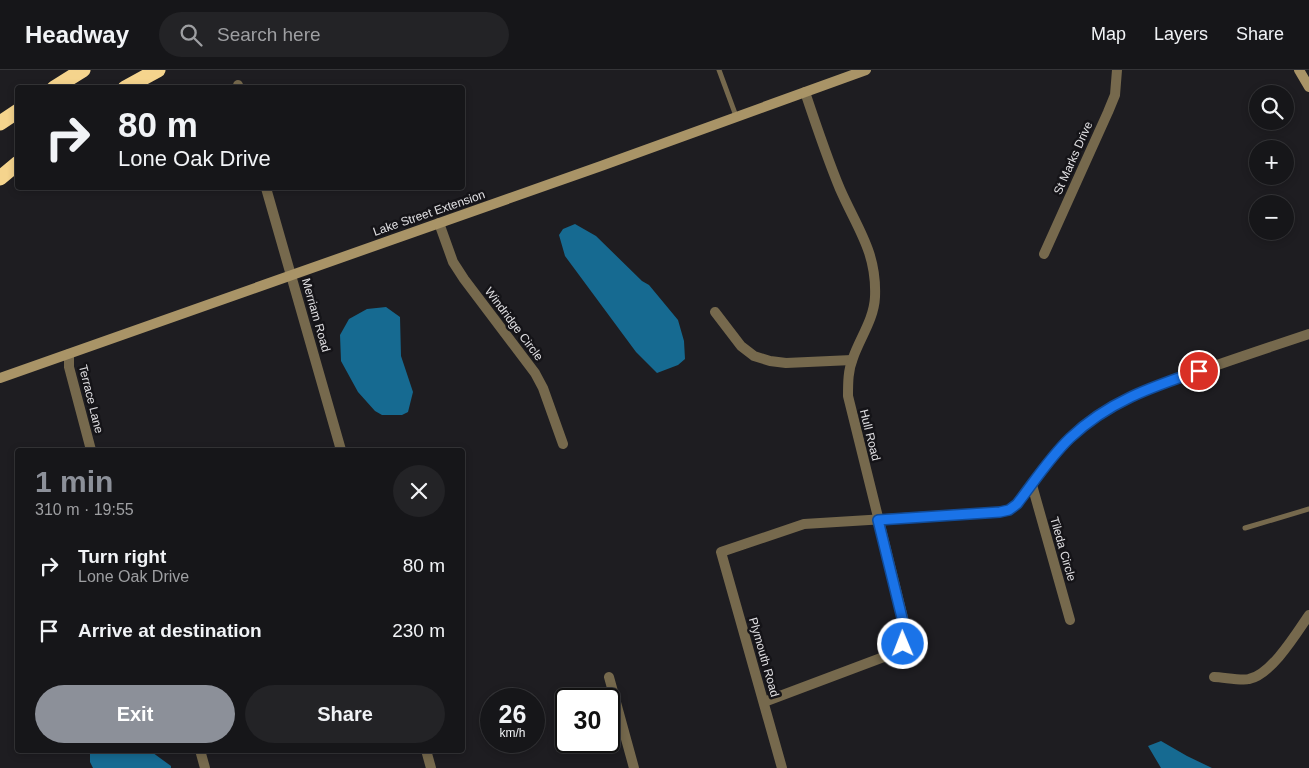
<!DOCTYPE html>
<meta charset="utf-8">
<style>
:root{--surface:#161619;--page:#232326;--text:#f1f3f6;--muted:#9e9fa2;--line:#353538;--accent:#8c9099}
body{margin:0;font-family:Helvetica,sans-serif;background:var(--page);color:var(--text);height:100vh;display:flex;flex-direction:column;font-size:19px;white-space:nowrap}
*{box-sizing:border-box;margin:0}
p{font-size:16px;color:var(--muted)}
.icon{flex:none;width:28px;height:28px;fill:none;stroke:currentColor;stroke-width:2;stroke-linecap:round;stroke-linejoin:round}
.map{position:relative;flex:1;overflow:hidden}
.panel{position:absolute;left:15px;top:378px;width:450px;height:305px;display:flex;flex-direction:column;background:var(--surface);border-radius:5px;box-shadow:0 2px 8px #0003,0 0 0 1px var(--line)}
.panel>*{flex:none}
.top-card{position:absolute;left:15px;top:15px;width:450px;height:105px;border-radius:5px;box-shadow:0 2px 8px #0003,0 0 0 1px var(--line);background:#161619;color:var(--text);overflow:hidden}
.buttons{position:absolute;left:1249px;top:15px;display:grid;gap:10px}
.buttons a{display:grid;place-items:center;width:45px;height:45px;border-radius:50%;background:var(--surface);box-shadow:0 2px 8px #0003,0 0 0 1px var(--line);font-size:25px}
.speed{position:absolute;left:480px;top:618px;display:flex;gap:10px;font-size:25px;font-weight:700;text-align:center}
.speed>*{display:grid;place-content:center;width:65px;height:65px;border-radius:50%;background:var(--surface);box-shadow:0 2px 8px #0003,0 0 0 1px var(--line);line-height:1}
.speed small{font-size:12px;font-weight:400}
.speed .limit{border:2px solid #111;border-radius:8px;background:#fff;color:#111}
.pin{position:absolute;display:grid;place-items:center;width:42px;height:42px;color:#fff;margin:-21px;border:2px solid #fff;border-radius:50%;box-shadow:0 1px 5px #0007}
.me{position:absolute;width:55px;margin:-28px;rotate:359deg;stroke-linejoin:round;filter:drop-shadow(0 0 4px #0008)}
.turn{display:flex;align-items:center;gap:18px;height:105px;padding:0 20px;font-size:22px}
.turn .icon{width:65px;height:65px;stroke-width:2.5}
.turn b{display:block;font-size:35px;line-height:42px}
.round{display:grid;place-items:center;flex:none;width:52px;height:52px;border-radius:26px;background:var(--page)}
.headline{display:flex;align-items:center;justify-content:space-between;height:85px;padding:0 20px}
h1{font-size:30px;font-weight:700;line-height:38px;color:var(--accent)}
.button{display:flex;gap:10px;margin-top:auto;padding:10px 20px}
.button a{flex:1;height:58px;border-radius:30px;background:var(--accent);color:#fff;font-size:20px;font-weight:700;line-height:58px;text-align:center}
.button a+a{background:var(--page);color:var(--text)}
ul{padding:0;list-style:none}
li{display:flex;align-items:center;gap:15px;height:65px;padding:0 20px}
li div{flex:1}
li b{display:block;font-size:19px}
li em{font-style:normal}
header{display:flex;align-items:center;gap:30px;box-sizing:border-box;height:70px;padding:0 25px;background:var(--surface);border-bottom:1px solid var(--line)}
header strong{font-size:24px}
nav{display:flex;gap:28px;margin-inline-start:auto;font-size:18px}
.search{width:350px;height:45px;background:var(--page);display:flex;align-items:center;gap:12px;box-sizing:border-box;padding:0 18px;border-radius:28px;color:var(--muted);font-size:19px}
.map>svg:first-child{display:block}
.water{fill:#166a91}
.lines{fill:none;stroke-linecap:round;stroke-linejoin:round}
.lane{stroke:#76694d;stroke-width:5}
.street{stroke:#76694d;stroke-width:10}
.secondary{stroke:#a99467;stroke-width:10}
.highway{stroke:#f5d48d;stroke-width:15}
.route-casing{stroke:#114b97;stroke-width:12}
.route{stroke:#1a73e8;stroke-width:9}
.labels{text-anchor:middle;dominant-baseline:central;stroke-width:5;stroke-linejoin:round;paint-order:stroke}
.street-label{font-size:12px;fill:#e1e0e3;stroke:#151418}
</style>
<header>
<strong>Headway</strong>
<div class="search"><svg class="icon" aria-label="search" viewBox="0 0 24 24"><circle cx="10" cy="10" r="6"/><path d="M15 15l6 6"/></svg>Search here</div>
<nav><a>Map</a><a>Layers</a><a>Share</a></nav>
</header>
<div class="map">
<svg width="1309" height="698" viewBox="0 0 1309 698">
<rect width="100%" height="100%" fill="#1e1d21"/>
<g class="water">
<path d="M575 154 596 166 642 211 649 215 678 250 684 271 685 289 678 295 657 303 636 282 565 186 559 165 563 159Z"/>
<path d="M386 237 400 247 401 286 413 322 408 342 402 345H382L375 341 358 322 341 291 340 265 349 249 367 239Z"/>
<path d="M1161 671 1187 686 1212 698H1161L1148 676Z"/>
<path d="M90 680H149L171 696V698H93L90 692Z"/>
</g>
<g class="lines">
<g class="lane">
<path d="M719 0 736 46"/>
<path d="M1245 458 1309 439"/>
</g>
<g class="street">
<path d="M238 15 239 18"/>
<path d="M266 118 341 380"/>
<path d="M439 153 453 192 464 209 535 303 543 318 563 374"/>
<path d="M1044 184 1108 42 1115 25 1117 0"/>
<path d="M715 242 741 276 754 286 770 291 786 293 852 290"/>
<path d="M69 284V297L91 380"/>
<path d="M1032 415 1070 550"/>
<path d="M609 607 634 698"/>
<path d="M1214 607C1223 607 1241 611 1249 609 1271 605 1296 564 1309 545"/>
<path d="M764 632 889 585C903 579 906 572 905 556L848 326C848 313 848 300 853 288 860 268 874 249 875 227 877 182 857 158 840 119 827 88 816 55 805 22"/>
<path d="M200 680 205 698"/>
<path d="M426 680 431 698"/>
<path d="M782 698 721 482 804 454 999 442 1009 440 1017 434C1040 405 1060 373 1090 351 1122 326 1162 314 1200 301 1237 288 1273 276 1309 264"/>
</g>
<g class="secondary">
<path d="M1299 0 1309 17"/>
<path d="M0 308 601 96 866 0"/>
</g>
<g class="highway">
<path d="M54 18 83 0"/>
<path d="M125 18 158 0"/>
<path d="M0 53 18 41"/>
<path d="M0 108 18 93"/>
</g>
</g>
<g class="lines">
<defs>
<path id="route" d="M903 574 905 565 904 556 878 450 1000 442 1009 440 1017 434C1034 412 1050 387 1070 368 1108 332 1151 317 1199 301"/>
</defs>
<use href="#route" class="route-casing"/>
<use href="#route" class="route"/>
</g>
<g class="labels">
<g class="street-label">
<text transform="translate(1073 88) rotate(-66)">St Marks Drive</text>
<text transform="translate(429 143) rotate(-19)">Lake Street Extension</text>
<text transform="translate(316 245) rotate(74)">Merriam Road</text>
<text transform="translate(514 254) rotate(53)">Windridge Circle</text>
<text transform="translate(91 329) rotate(76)">Terrace Lane</text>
<text transform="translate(870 365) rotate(76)">Hull Road</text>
<text transform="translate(1063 479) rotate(74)">Tileda Circle</text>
<text transform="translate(764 587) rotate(74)">Plymouth Road</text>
</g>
</g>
</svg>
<div class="buttons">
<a><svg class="icon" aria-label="search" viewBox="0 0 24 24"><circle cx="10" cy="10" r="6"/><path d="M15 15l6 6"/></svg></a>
<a>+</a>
<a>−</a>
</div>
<div class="speed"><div>26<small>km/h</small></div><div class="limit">30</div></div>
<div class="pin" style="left:1199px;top:301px;background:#d93025"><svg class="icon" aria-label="arrive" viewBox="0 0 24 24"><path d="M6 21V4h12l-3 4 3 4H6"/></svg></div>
<svg class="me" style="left:903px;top:574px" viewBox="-20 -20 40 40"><circle r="17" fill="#1a73e8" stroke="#fff" stroke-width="3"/><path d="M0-11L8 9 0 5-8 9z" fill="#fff"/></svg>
<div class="top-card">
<div class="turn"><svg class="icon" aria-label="right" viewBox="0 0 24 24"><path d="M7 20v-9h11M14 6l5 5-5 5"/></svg><div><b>80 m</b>Lone Oak Drive</div></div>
</div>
<section class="panel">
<div class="headline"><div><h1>1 min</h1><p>310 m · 19:55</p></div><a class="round"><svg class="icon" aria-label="close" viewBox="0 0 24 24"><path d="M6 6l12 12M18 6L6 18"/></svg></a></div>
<ul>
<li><svg class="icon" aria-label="right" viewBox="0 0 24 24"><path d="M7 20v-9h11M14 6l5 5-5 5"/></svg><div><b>Turn right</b><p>Lone Oak Drive</p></div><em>80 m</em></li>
<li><svg class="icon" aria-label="arrive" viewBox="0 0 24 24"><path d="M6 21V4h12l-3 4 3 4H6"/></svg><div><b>Arrive at destination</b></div><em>230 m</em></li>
</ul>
<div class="button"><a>Exit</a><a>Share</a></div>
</section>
</div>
